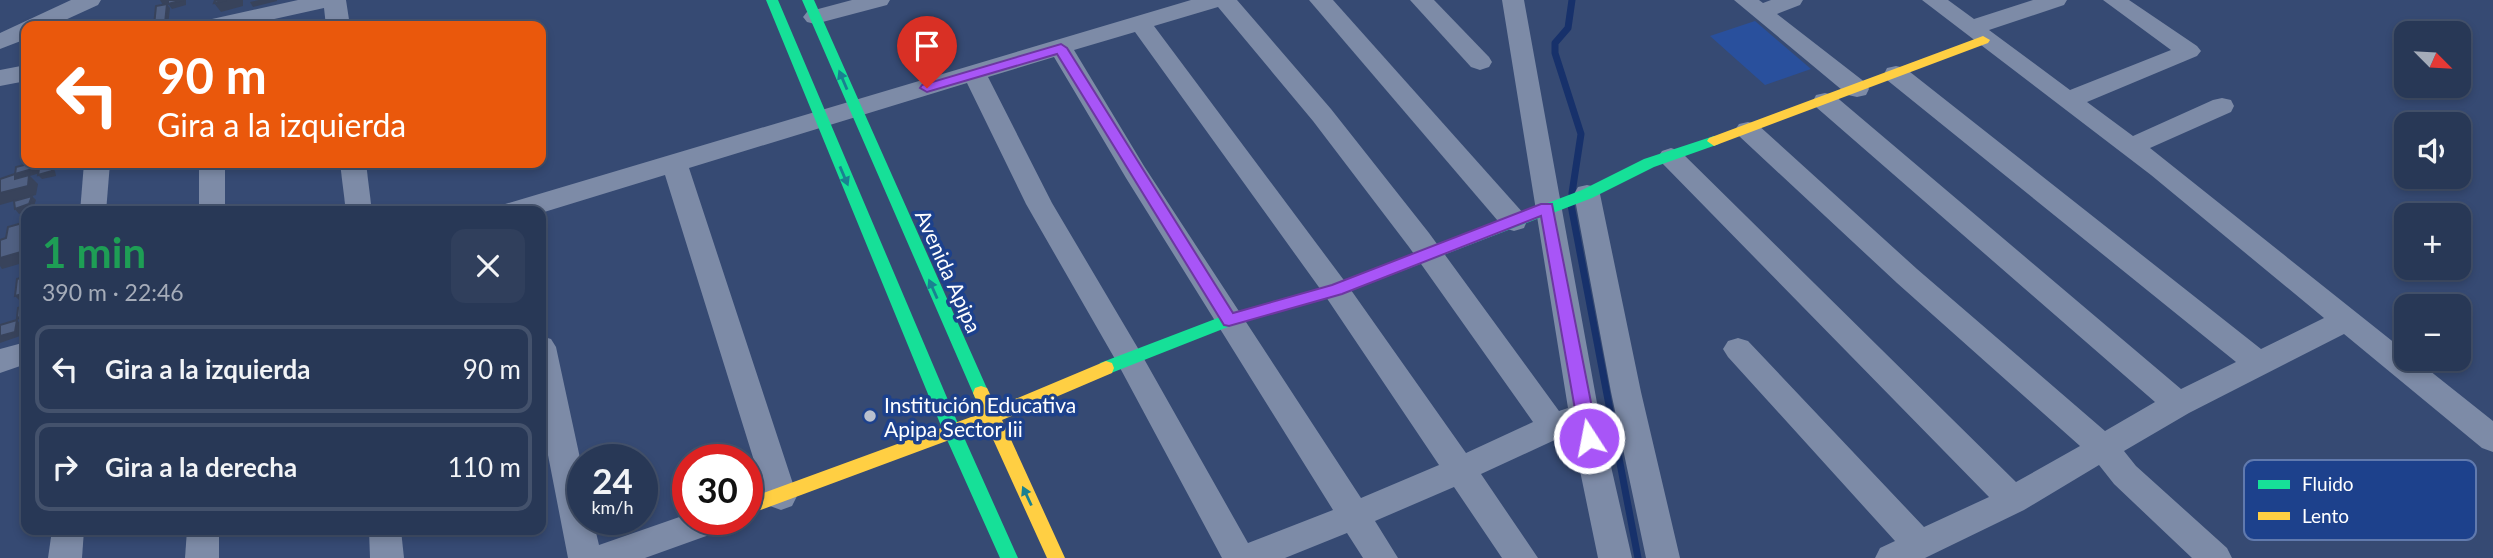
<!DOCTYPE html>
<html lang="es">
<meta charset="utf-8">
<style>
:root{--surface:#283856;--page:#303f5c;--text:#f1f3f6;--muted:#a5acb9;--line:#44526c}
body{margin:0;font-family:Lato,sans-serif;background:var(--page);color:var(--text);height:100vh;display:flex;flex-direction:column;font-size:26px;white-space:nowrap}
*{box-sizing:border-box;margin:0}
p{font-size:23px;color:var(--muted)}
.icon{flex:none;width:38px;height:38px;fill:none;stroke:currentColor;stroke-width:2;stroke-linecap:round;stroke-linejoin:round}
.map{position:relative;flex:1;overflow:hidden}
.side{position:absolute;left:21px;top:206px;width:525px;height:329px;display:flex;flex-direction:column;background:var(--surface);border-radius:14px;box-shadow:0 4px 10px #0003,0 0 0 2px var(--line)}
.side>*{flex:none}
.banner{position:absolute;left:21px;top:21px;width:525px;height:147px;border-radius:14px;box-shadow:0 4px 10px #0003,0 0 0 2px var(--line);background:#ea580c;color:#fff;overflow:hidden}
.needle{width:46px;rotate:114deg}
.fabs{position:absolute;left:2394px;top:21px;display:grid;gap:14px}
.fabs a{display:grid;place-items:center;width:77px;height:77px;border-radius:14px;background:var(--surface);box-shadow:0 4px 10px #0003,0 0 0 2px var(--line);font-size:35px}
.speed{position:absolute;left:567px;top:444px;display:flex;gap:14px;font-size:35px;font-weight:700;text-align:center}
.speed>*{display:grid;place-content:center;width:91px;height:91px;border-radius:50%;background:var(--surface);box-shadow:0 4px 10px #0003,0 0 0 2px var(--line);line-height:1}
.speed small{font-size:18px;font-weight:400}
.speed .limit{border:10px solid #d22;background:#fff;color:#111}
.pin{position:absolute;display:grid;place-items:center;width:60px;height:60px;color:#fff;margin:-72px -30px;border-radius:50% 50% 50% 0;rotate:-45deg;box-shadow:0 0 7px #0007}
.pin .icon{rotate:45deg}
.me{position:absolute;width:77px;margin:-38px;rotate:349deg;stroke-linejoin:round;filter:drop-shadow(0 0 5px #0008)}
.turn{display:flex;align-items:center;gap:24px;height:147px;padding:0 21px;font-size:32px}
.turn .icon{width:91px;height:91px;stroke-width:2.5}
.turn b{display:block;font-size:49px;line-height:60px}
.round{display:grid;place-items:center;flex:none;width:74px;height:74px;border-radius:14px;background:var(--page)}
.headline{display:flex;align-items:center;justify-content:space-between;height:119px;padding:0 21px}
h1{font-size:42px;font-weight:700;line-height:52px;color:#1e9e55}
ul{padding:0;list-style:none}
li{display:flex;align-items:center;gap:21px;height:88px;margin:0 14px 10px;padding:0 7px;border:4px solid var(--line);border-radius:14px}
li div{flex:1}
li b{display:block;font-size:26px}
li em{font-style:normal}
.map>svg:first-child{display:block}
.green{fill:#29509d}
.lines{fill:none;stroke-linecap:round;stroke-linejoin:round}
.stream{stroke:#17316b;stroke-width:7}
.street{fill:#7d8ba7;fill-rule:evenodd}
.fast{fill:#16e098;fill-rule:evenodd}
.slow{fill:#ffcf43;fill-rule:evenodd}
.shaded-wall{fill:#38435b}
.building{fill:#506082;stroke:#38435b;stroke-width:2}
.oneway{fill:#1a8191}
.route{fill:#a855f7;stroke:#6d37a1;stroke-width:2}
.poi-dot{fill:#b9c0ce;stroke:#1d418c;stroke-width:2.5}
.labels{text-anchor:middle;dominant-baseline:central;stroke-width:7;stroke-linejoin:round;paint-order:stroke}
.street-label{font-size:21px;fill:#fff;stroke:#1d418c}
.poi-label{font-size:21px;fill:#fff;stroke:#1d418c;text-anchor:start}
.key{fill:#1d418c;stroke:#617aae;stroke-width:2}
.key-label{font-size:19px;fill:#fff}
</style>
<div class="map">
<svg width="2493" height="558" viewBox="0 0 2493 558">
<rect width="100%" height="100%" fill="#364a73"/>
<path class="green" d="M1755 21 1811 69 1765 85 1710 36Z"/>
<g class="lines">
<g class="stream">
<path d="M1572 0 1568 28 1555 43V53L1581 134 1572 193"/>
<path d="M1571 205 1638 558"/>
</g>
<g class="street">
<path d="M71 0H101L98 5 52 26H26V39L0 49V33Z"/>
<path d="M298 0H346L350 26H326L324 8 243 26H199L203 21Z"/>
<path d="M852 0H890L887 5 815 24 807 22 803 17 807 12Z"/>
<path d="M1191 0H1237L1331 109 1429 233 1559 411 1568 408 1502 0H1524L1599 414 1632 558H1598L1572 432 1481 474 1538 558H1502L1454 487 1375 521 1398 558H1363L1347 533 1285 558H1222L1119 366 1026 204 967 83 689 168 797 496 792 506 781 510 770 506 765 496 665 175 541 213 498 212 502 205ZM1218 7 1313 121 1409 247 1533 422 1466 453 1346 283 1154 26ZM1135 32 1326 297 1439 465 1361 498 1144 166 1074 50ZM1054 57 1126 178 1333 510 1248 543 1139 350 1052 203 988 77Z"/>
<path d="M1309 0H1333L1524 214 1527 221 1524 228 1514 231 1504 228Z"/>
<path d="M1410 0H1434L1489 57 1492 62 1489 67 1480 70 1471 67Z"/>
<path d="M1734 0H1759L1763 3 1771 0H1803L1800 5 1777 14 1866 83 1869 89 1866 95 1857 97 1848 95Z"/>
<path d="M1922 0H1948L1974 19 2033 0H2067L2064 5 1989 30 2070 90 2171 50 2103 0H2129L2197 46 2201 51 2197 56 2087 102 2133 136 2213 100 2222 98 2231 100 2234 106 2231 112 2150 148 2406 352V359H2415L2493 421V452L2482 448 2344 334 2189 413 2124 451 2136 466 2227 548 2232 558H2192L2114 484 2099 465 2024 510 1925 558H1875L1880 548 1895 541 1728 357 1723 349 1728 341 1738 338 1748 341 1924 527 1989 497 1662 163 1658 157 1662 151 1671 148 1680 151 2016 482 2080 446 1897 283 1739 136 1735 130 1739 124 1748 122 1757 124 1917 269 2105 431 2155 402 1816 107 1813 101 1816 95 1825 93 1834 95 2181 389 2236 362 1887 80 1884 74 1887 68 1896 66 1905 68 2261 349 2324 318 2151 175Z"/>
<path d="M26 65V81L0 86V70Z"/>
<path d="M84 163H110L106 212H80Z"/>
<rect x="199" y="163" width="26" height="49"/>
<path d="M340 163H366L372 212H346Z"/>
<path d="M1587 185 1596 187 1600 194 1641 392 1680 558H1646L1611 392 1574 194 1578 187Z"/>
<path d="M541 336 551 339 556 347 583 472V520H593L599 545 688 514V520H728L723 530 645 558H568L541 419Z"/>
<path d="M26 342V364L0 373V349Z"/>
<path d="M52 530H84L82 558H48Z"/>
<path d="M187 530H219V558H185Z"/>
<path d="M369 530H401L404 558H370Z"/>
</g>
<g class="fast">
<path d="M766 0H778L962 433 1018 558H1000L944 433Z"/>
<path d="M802 0H814L989 393 987 398 981 400 975 398 973 393Z"/>
<path d="M1714 136 1721 141 1719 144 1654 167 1592 198 1342 294 1233 325 1106 375 1100 373 1098 368 1100 363 1223 316 1332 285 1582 190 1644 159Z"/>
</g>
<g class="slow">
<path d="M1983 36 1990 40 1988 43 1719 144 1714 146 1707 141 1709 138Z"/>
<path d="M1106 361 1112 363 1114 368 1112 373 1002 420 1065 558H1047L987 426 747 515V499L982 413 973 393 975 388 981 386 987 388 996 407Z"/>
</g>
</g>
<g class="shaded-wall">
<path d="M160 0H169L171 3 167 4 170 8 168 26H154L163 5Z"/>
<path d="M183 0H186V5L172 9 168 4Z"/>
<path d="M226 0H243V6L221 12 214 3Z"/>
<path d="M259 0H277V1L253 7 250 2Z"/>
<path d="M27 163H42L41 165H40L41 166 40 173 30 176 38 184 36 195 32 196 36 200 33 209 19 214 15 209 32 196 0 205V193L15 179V174L31 167Z"/>
<path d="M51 166 55 171 56 176 42 179 38 175Z"/>
<path d="M26 225V262L2 269 0 266V258Z"/>
<path d="M26 293V304L24 305 15 296Z"/>
<path d="M26 315V321L22 322 17 318Z"/>
<path d="M17 320 21 325 20 336 0 343V336Z"/>
</g>
<g class="building">
<path d="M168 0H183L168 4Z"/>
<path d="M215 0H226L214 3Z"/>
<path d="M167 4 165 23 154 26 156 6Z"/>
<path d="M32 163H37L36 168 15 174 16 167Z"/>
<path d="M51 166 52 171 38 175 39 169Z"/>
<path d="M15 174V179L29 175 28 186 0 193V179Z"/>
<path d="M32 196 29 204 15 209 14 201Z"/>
<path d="M26 222 21 252 0 258V240L6 238 8 227Z"/>
<path d="M26 276V293L15 296 17 279Z"/>
<path d="M26 305V315L17 318 18 308Z"/>
<path d="M17 320 15 332 0 336V325Z"/>
</g>
<defs><path id="oneway-solid" d="M-6-.8H1V-3.2L6.5 0L1 3.2V.8H-6Z" transform="scale(1.75)"/></defs>
<g class="oneway">
<use href="#oneway-solid" transform="translate(843 80) rotate(-113)"/>
<use href="#oneway-solid" transform="translate(844 176) rotate(67)"/>
<use href="#oneway-solid" transform="translate(933 289) rotate(-114)"/>
<use href="#oneway-solid" transform="translate(1027 496) rotate(-115)"/>
</g>
<path class="route" d="M1061 44 1067 48 1233 313 1332 285 1541 204H1552L1598 438 1595 443 1589 445 1583 443 1580 438 1541 216 1342 294 1229 326 1224 325 1057 54 927 92 920 88 922 85Z"/>
<circle class="poi-dot" cx="870" cy="416" r="7"/>
<g class="labels">
<g class="street-label">
<text transform="translate(949 271) rotate(66)">Avenida Apipa</text>
</g>
<g class="poi-label">
<text x="884" y="404">Institución Educativa<tspan x="884" dy="24">Apipa Sector Iii</tspan></text>
</g>
</g>
<rect x="2244" y="460" width="232" height="80" rx="10" class="key"/>
<rect x="2258" y="480" width="32" height="9" fill="#16e098"/>
<rect x="2258" y="512" width="32" height="8" fill="#ffcf43"/>
<g class="key-label">
<text x="2302" y="491">Fluido</text>
<text x="2302" y="523">Lento</text>
</g>
</svg>
<div class="fabs">
<a><svg class="needle" viewBox="-14 -14 28 28"><path d="M0-13l5 13h-10z" fill="#e53935"/><path d="M0 13l5-13h-10z" fill="#a5acb9"/></svg></a>
<a><svg class="icon" aria-label="sound" viewBox="0 0 24 24"><path d="M4 9h4l5-4v14l-5-4H4zM17 9q2 3 0 6"/></svg></a>
<a>+</a>
<a>−</a>
</div>
<div class="speed"><div>24<small>km/h</small></div><div class="limit">30</div></div>
<div class="pin" style="left:927px;top:88px;background:#d93025"><svg class="icon" aria-label="arrive" viewBox="0 0 24 24"><path d="M6 21V4h12l-3 4 3 4H6"/></svg></div>
<svg class="me" style="left:1589px;top:438px" viewBox="-20 -20 40 40"><circle r="17" fill="#a855f7" stroke="#fff" stroke-width="3"/><path d="M0-11L8 9 0 5-8 9z" fill="#fff"/></svg>
<div class="banner">
<div class="turn"><svg class="icon" aria-label="left" viewBox="0 0 24 24"><path d="M17 20v-9H6M10 6l-5 5 5 5"/></svg><div><b>90 m</b>Gira a la izquierda</div></div>
</div>
<section class="side">
<div class="headline"><div><h1>1 min</h1><p>390 m · 22:46</p></div><a class="round"><svg class="icon" aria-label="close" viewBox="0 0 24 24"><path d="M6 6l12 12M18 6L6 18"/></svg></a></div>
<ul>
<li><svg class="icon" aria-label="left" viewBox="0 0 24 24"><path d="M17 20v-9H6M10 6l-5 5 5 5"/></svg><div><b>Gira a la izquierda</b></div><em>90 m</em></li>
<li><svg class="icon" aria-label="right" viewBox="0 0 24 24"><path d="M7 20v-9h11M14 6l5 5-5 5"/></svg><div><b>Gira a la derecha</b></div><em>110 m</em></li>
</ul>
</section>
</div>
